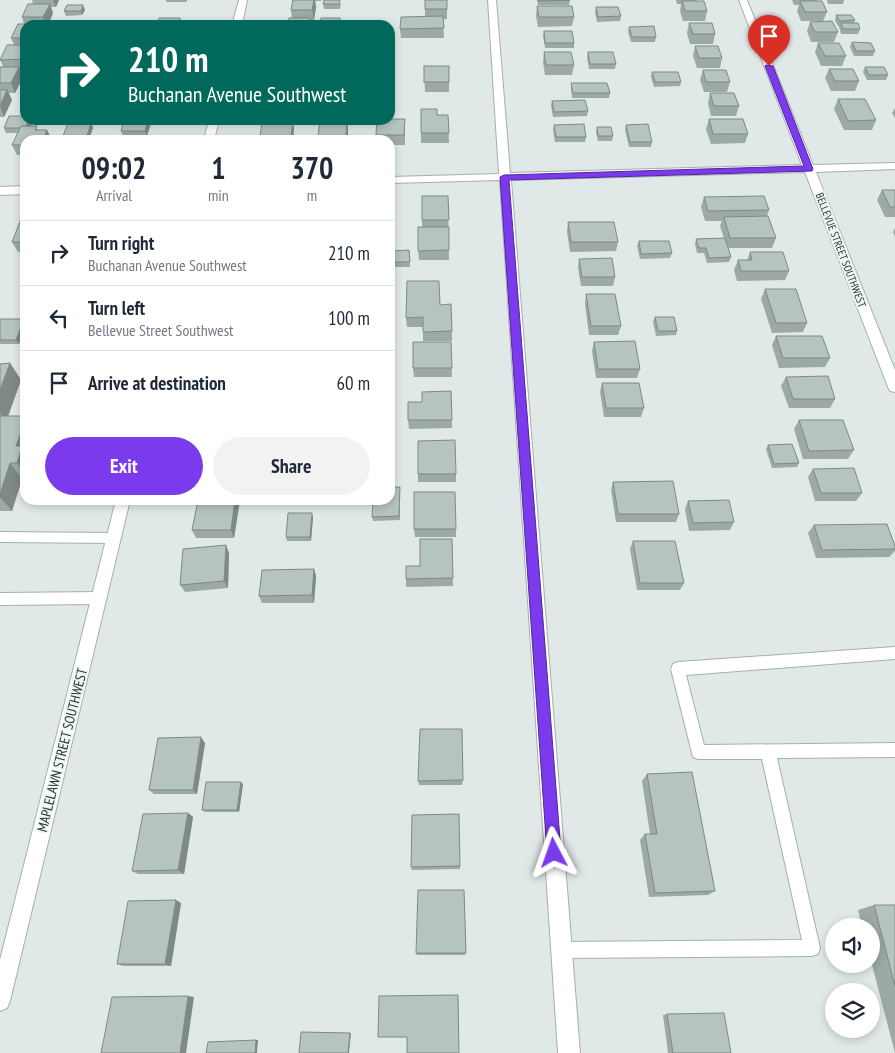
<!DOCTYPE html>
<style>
:root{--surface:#fff;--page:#f2f2f3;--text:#1f2937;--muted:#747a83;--line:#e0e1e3;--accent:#7c3aed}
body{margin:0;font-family:"PT Sans Narrow",sans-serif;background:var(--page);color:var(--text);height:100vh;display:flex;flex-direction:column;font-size:19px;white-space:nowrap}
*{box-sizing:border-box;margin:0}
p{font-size:16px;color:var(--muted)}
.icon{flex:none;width:28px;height:28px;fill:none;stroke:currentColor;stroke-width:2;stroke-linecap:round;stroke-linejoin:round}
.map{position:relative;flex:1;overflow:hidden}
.panel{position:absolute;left:20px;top:135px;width:375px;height:370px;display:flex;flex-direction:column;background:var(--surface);border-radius:15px;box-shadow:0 2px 8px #0003}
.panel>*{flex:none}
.banner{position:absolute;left:20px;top:20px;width:375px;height:105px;border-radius:15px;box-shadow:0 2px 8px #0003;background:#00695c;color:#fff;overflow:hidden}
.tools{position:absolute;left:825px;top:918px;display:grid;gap:10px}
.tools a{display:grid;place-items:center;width:55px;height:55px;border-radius:50%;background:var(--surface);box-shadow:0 2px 8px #0003;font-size:25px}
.pin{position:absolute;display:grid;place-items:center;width:42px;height:42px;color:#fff;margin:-51px -21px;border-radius:50% 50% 50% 0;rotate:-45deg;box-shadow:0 0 5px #0007}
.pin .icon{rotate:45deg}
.me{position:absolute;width:55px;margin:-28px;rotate:356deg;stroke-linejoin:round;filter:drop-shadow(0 0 4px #0008)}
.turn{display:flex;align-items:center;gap:18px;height:105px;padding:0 25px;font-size:22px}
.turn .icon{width:65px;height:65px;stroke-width:2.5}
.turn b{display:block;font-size:35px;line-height:42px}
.eta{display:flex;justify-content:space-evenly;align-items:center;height:85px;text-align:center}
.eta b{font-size:30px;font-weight:700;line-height:35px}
.button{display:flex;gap:10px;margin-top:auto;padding:10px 25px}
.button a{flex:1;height:58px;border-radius:30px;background:var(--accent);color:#fff;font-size:20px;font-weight:700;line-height:58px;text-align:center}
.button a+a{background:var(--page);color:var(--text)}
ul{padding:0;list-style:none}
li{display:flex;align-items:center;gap:15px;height:65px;padding:0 25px;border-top:1px solid var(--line)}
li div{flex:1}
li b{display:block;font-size:19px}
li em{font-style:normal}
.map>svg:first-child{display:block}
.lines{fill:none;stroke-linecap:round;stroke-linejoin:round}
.lane-casing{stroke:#a3b0ae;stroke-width:2}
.street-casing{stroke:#a3b0ae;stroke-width:2}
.lane{fill:#fff;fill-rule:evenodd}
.street{fill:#fff;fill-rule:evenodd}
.wall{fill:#9ca9a5}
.shaded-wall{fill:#7f8986}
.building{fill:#b5c4c0;stroke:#7f8986}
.route{fill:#7c3aed;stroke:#51269a}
.labels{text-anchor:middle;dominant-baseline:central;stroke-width:4;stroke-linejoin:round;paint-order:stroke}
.far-street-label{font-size:11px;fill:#223836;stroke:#f0f6f4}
.street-label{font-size:14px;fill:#223836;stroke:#f0f6f4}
</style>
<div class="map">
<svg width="895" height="1053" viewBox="0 0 895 1053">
<rect width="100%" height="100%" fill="#e0e9e7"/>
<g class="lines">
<defs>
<g id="lane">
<path d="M0 532 114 533 118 534 120 538 118 542 114 543 0 542Z"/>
<path d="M100 592 105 594 107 598 105 602 100 604 0 605V593Z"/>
<path d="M895 647V659L686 675 704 745 895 743V757L777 758 820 948 818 954 812 956 561 958 555 956 553 950 555 944 561 942 802 940 762 759H698L693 757 671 669 673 664 678 662Z"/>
</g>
<g id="street">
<path d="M239 0H247L242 25H232Z"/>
<path d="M488 0H496L510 173 802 165 739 0H747L813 165 895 163V169L816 172 895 370V392L890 391 888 387 805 172 511 180 580 1053H558L500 180 390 183V177L499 174Z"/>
<path d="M209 120H219L214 140H204Z"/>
<path d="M25 186V194L0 195V187Z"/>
<path d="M116 500H130L10 1001 7 1008 0 1011V960Z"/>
</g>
</defs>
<use href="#lane" class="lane-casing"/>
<use href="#street" class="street-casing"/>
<use href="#lane" class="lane"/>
<use href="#street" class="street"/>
</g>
<g class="wall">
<path d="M32 0H59L56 7H51L53 13 48 25H25V69H19L23 77 15 93H9L12 100 4 117H0V67H3L0 59 14 45 11 38 24 24 22 17 33 4Z"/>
<rect x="166" y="0" width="21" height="2"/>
<path d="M293 0H321V1H315L316 7 314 20H311V25H288L292 18 291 10Z"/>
<path d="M425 0H447V19H443L444 38H401L400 29 425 17Z"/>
<path d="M537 0H570L569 5H538Z"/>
<path d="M676 0H697V1L707 11 705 21H683L680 11 681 4H677Z"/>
<path d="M792 0H818L817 1 827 12 823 21H801L797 11 799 5H794Z"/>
<path d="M827 0H844L843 4H828Z"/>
<path d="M341 3 340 9H324L323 4Z"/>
<path d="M537 6 574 17 572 26 538 27 536 16Z"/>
<path d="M596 7 621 16 620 21 597 22 595 12Z"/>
<path d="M85 10 82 15 66 16 64 11Z"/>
<path d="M836 15 855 20 854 23 860 29 858 34H841L839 27V26H838L835 20Z"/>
<path d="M810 22 838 32 834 42H811L807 31Z"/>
<path d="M689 23 715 34 713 44H690L687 33Z"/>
<path d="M629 27 656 37 655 42H631L628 32Z"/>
<path d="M544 31 574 43V48H545L543 36Z"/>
<path d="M852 42 875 51 873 56H854L850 47Z"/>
<path d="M818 43 846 56 842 66H821L815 52Z"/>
<path d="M695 46 722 58 720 68H697L693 56Z"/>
<path d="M544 52 574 65 572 75H545L543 62Z"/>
<path d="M588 52 616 64 615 69H589L587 57Z"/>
<path d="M424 66H449V92H425Z"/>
<path d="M865 67 888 75 886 80H867L863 72Z"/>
<path d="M829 69 859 81 855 91H831L825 78Z"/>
<path d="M703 70 730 82 727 92H704L700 80Z"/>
<path d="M652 72 681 82 680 86 654 87 651 77Z"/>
<path d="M571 83 610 93 609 98H572L571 88Z"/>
<path d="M710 93 739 106 736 116H711L708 103Z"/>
<path d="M838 99 876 120 872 130H844L834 109Z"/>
<path d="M552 101 588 111 587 116 553 117 551 106Z"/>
<path d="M895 108V118L892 113Z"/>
<path d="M421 109 437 115H448L449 143H421Z"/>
<path d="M405 119V145H390V140H376V135Z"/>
<path d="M709 119 748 134 745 143 711 144 706 129Z"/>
<path d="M152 120 147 136H123L121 131Z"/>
<path d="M33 121 31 126 39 130H47L52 139 25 140V155H17L12 145 18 133H6L4 128Z"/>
<path d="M91 123 93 128 89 140H65L63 136Z"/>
<path d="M554 125 586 137 585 142H555L553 130Z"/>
<path d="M626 125 652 142 651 147H629L625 130Z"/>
<path d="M597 127 613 136 612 141H598L596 132Z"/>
<path d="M294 128 293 140H260V138Z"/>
<path d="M348 129V140H318V136Z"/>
<path d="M882 190H895V217H885L877 200Z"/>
<path d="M422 196H448L449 260H419L418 251 422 227Z"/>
<path d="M704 197 769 210 767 216 776 238 772 248H728L731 257 729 262 707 263 704 253H697L695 244 696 239 724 238 720 226 722 221H705L701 207Z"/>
<path d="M25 219V252H18L12 242Z"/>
<path d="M568 222 618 242 616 251 570 252 567 232Z"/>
<path d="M895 228V237L893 232Z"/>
<path d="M639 241 672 253 670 258 640 259 637 246Z"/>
<path d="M409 250 410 267H390V251Z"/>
<path d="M750 252 789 271 785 280 737 281 734 270 738 260H747Z"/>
<path d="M579 259 615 277 613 286H581L578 268Z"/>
<path d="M765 289 807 323 803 332 772 333 761 299Z"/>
<path d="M586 294 621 326 618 335H589L585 304Z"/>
<path d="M440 305 452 331V341H423V327H407L406 318Z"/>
<path d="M655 317 677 331 676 335 656 336 653 322Z"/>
<path d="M0 319H24L19 344H0Z"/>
<path d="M776 336 830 358 825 367 779 368 772 345Z"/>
<path d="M451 342 452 377H414L413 368Z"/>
<path d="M594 342 640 369 637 378H596L592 351Z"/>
<path d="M10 363 21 380 8 416H25V479H22L12 511H0V364Z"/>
<path d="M786 377 835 399 830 408H789L781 386Z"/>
<path d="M602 383 644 408 641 417H604L600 392Z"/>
<path d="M451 391 452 428 409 429 408 420 422 402Z"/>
<path d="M799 420 854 450 848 459H803L794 429Z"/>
<path d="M768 445 799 463 797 467 772 468 766 449Z"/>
<path d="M813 469 862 493 856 501H815L808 477Z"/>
<rect x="418" y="474" width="38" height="8"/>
<path d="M613 482 679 514 676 522H616L611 490Z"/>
<path d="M400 491V520L373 521 372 517Z"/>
<path d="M198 500H240L234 538H196L192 530Z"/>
<path d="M688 501 734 522 730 530 689 531 685 509Z"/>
<path d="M313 517 311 541H287L286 537Z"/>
<path d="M814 525 895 546V551L889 557 816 558 808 533Z"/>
<path d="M414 529H456V537H415Z"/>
<path d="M452 539 453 586 406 587V579L420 566Z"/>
<path d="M633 541 684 583 680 590H637L630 549Z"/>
<path d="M229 553 228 588 185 592 180 585Z"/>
<path d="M314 569 316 576 314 603H262L259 596Z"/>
<path d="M205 743 197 794H154L149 790Z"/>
<path d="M647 774 715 891 708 895 649 897 640 840 645 834H650L642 781Z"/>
<path d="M463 780 462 785H419L418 781Z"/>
<path d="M243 784 239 812H205L202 810Z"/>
<path d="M188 813 193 817 184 874H138L132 871Z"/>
<path d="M460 866V869L412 870 411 867Z"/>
<path d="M181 903 171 966H123L117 964Z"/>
<path d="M874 905H895V1053L871 961V926H862L858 910Z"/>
<path d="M416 953H466L465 955H417Z"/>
<path d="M667 1014 731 1053H668L663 1015Z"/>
</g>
<g class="shaded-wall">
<path d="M53 0H59L56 7Z"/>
<path d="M314 0H315L316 7 314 20 312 10Z"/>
<path d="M50 4 53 13 48 25H46L43 17Z"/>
<path d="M83 5 85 10 82 15 81 11Z"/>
<path d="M180 18 182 25H178Z"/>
<path d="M19 67 23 77 15 93 11 83Z"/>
<path d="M7 90 12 100 4 117 0 106Z"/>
<path d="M29 120H32L33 121 28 133 25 128Z"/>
<path d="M148 120H152L147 136 145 131Z"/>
<path d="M293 120 294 128 293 140H292L291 137Z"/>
<path d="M347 120 348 129V140H346V136Z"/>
<path d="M91 123 93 128 88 140 87 136Z"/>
<path d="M47 130 51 140H43Z"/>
<path d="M24 319 25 321V328L19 344 16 340Z"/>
<path d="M10 363 21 380 6 422 0 413V390Z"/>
<path d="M25 421V475L17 463 16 446Z"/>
<path d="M10 463 22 479 12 511 0 497V494Z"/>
<path d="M235 500H240L234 538 231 530Z"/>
<path d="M312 513 313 517 311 541 310 537Z"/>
<path d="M226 545 229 553 228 588 224 581Z"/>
<path d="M314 569 316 576 314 603 312 595Z"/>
<path d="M201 737 205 743 197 794 193 790Z"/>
<path d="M241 782 243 784 239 812 237 810Z"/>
<path d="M188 813 193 817 184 874 178 870Z"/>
<path d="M176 900 181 903 171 966 165 964Z"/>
<path d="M188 996 194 997 186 1053H180Z"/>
<path d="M350 1033H351L349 1053H348Z"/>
<path d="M256 1040H258L257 1053H255Z"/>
</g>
<g class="building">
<path d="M293 0H314L312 10H291Z"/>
<path d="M324 0H340L339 4H323Z"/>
<rect x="425" y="0" width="22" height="9"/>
<path d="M538 0H570L538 1Z"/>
<path d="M682 1H704L707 11H685Z"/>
<path d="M800 1H822L827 12H805Z"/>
<path d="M28 4H50L43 17H22Z"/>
<path d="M67 5H83L81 11H64Z"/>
<path d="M537 6H572L574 17H539Z"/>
<path d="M596 7H618L621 16 598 17Z"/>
<path d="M836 15H851L855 20 840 21Z"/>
<path d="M443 16 444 28 400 29 401 17Z"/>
<path d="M159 18H180L178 25H157Z"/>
<path d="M289 18H310L309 25H288Z"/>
<path d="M321 18H340V24L320 25Z"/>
<path d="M832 21 838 32H815L810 22Z"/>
<path d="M689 23H712L715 34H693Z"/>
<path d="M841 23H858L860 29H843Z"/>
<path d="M18 24H40L39 25H25V38H11Z"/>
<rect x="60" y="24" width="21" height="1"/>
<path d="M654 26 656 37H632L629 27Z"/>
<path d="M544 31H572L574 43H545Z"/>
<path d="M852 42 871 43 875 51H856Z"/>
<path d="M818 43H839L846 56H825Z"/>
<path d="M7 45H25V59L0 60Z"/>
<path d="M695 46H718L722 58H699Z"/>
<path d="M544 52H571L574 65H546Z"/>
<path d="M588 52H613L616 64H590Z"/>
<rect x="424" y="66" width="25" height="16"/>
<path d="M0 67H19L11 83H0Z"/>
<path d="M865 67H884L888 75H869Z"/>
<path d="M829 69H853L859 81H835Z"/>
<path d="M703 70H726L730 82H706Z"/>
<path d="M652 72H678L681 82H655Z"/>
<path d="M571 83H607L610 93H573Z"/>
<path d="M0 90H7L0 106Z"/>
<path d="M710 93H734L739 106H714Z"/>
<path d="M838 99H865L876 120 848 121Z"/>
<path d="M585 100 588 111 554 112 552 101Z"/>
<path d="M421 109H437V115H448L449 133H421Z"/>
<path d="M9 116H25V120H29L26 126H21L20 128H4Z"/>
<path d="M390 119H405L404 135H376L377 120H390Z"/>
<path d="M709 119H743L748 134H713Z"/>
<path d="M124 120H148L145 131H121Z"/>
<path d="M262 120H293L291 137 260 138Z"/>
<path d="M320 120H347L346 136H318Z"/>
<path d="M68 123H91L87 136H63Z"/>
<path d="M584 124 586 137H556L554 125Z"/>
<path d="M648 124 652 142H630L626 125Z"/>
<path d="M21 126H37L35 130H47L43 140H25V145H12Z"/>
<path d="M597 127H611L613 136H598Z"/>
<path d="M882 190H895V207H890Z"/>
<path d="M422 196H448L449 220H422Z"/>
<path d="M764 196 769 210 708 211 704 197Z"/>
<path d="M768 216 776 238H730L724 217Z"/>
<path d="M21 219H25V242H12Z"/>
<path d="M568 222H614L618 242H571Z"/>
<path d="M418 227H449V250L418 251Z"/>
<path d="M725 238 731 257 709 258 706 248H699L696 239Z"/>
<path d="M639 241H669L672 253 641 254Z"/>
<path d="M409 250 410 262H390V251Z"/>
<path d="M750 252H783L789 271H741L738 260H752Z"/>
<path d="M612 258 615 277H582L579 259Z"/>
<path d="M407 281H439L440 305 451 304 452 331 423 332V317L406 318Z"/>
<path d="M765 289H796L807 323H776Z"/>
<path d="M586 294H615L621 326H591Z"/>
<path d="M655 317H674L677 331H658Z"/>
<path d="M0 319H24L16 340H0Z"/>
<path d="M776 336H822L830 358H783Z"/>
<path d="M635 341 640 369H598L594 342Z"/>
<path d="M413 342H451L452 368H413Z"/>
<path d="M10 363 0 390V364Z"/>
<path d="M828 376 835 399H793L786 377Z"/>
<path d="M602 383H639L644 408H606Z"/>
<path d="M451 391 452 420H408V402H422V392Z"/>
<path d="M0 416H25V421L16 446H22L17 463H10L0 494Z"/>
<path d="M799 420H843L854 450 809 451Z"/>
<path d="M455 440 456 474H418V441Z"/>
<path d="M792 444 799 463 774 464 768 445Z"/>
<path d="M854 468 862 493H821L813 469Z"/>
<path d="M673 481 679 514H618L613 482Z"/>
<path d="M390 487H400L399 516 372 517 373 500H390Z"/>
<path d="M414 492H455L456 529H414Z"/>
<path d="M198 500H235L231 530H192Z"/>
<path d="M729 500 734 522 693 523 688 501Z"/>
<path d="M288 513H312L310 537H286Z"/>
<path d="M887 524 895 546V549L822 550 814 525Z"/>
<path d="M420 539H452L453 578 406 579V566H420Z"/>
<path d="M633 541H675L684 583H640Z"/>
<path d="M226 545 224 581 180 585 183 549Z"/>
<path d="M314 569 312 595 259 596 262 570Z"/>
<path d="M420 729H462L463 780 418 781Z"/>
<path d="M201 737 193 790H149L158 738Z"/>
<path d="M692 772 715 891 655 893 645 834H657L647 774Z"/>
<path d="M206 782H241L237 810H202Z"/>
<path d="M188 813 178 870 132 871 143 814Z"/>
<path d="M459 814 460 866 411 867 412 815Z"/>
<path d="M418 890H464L466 953H416Z"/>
<path d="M176 900 165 964H117L128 901Z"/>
<path d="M874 905H895V986Z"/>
<path d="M458 995 459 1053H407V1037H378L379 996Z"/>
<path d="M188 996 180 1053H101L112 997Z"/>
<path d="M724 1013 731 1053H673L667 1014Z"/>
<path d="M301 1032 350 1033 348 1053H299Z"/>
<path d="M256 1040 255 1053H206L208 1042Z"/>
</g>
<path class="route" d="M766 65 773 66 813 169 812 171 509 180 561 853 559 858 554 860 549 858 547 853 500 177 504 175 804 166 765 66Z"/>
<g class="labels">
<g class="far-street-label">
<text transform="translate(841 250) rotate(69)">BELLEVUE STREET SOUTHWEST</text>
</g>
<g class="street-label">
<text transform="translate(62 750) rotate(-76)">MAPLELAWN STREET SOUTHWEST</text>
</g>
</g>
</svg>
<div class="tools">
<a><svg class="icon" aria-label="sound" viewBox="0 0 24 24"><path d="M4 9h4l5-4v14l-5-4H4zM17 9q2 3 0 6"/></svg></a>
<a><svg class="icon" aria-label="layers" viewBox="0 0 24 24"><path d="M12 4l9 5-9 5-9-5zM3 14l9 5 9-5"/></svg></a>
</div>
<div class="pin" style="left:769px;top:66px;background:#d93025"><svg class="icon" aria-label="arrive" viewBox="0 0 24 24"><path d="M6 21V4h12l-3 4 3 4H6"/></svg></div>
<svg class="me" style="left:554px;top:853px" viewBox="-20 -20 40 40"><path d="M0-17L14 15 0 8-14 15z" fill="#7c3aed" stroke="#fff" stroke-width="4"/></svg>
<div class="banner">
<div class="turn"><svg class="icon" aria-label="right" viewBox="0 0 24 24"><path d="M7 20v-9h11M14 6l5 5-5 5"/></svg><div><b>210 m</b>Buchanan Avenue Southwest</div></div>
</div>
<section class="panel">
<div class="eta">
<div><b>09:02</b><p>Arrival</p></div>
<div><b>1</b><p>min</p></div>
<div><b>370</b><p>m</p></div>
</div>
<ul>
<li><svg class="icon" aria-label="right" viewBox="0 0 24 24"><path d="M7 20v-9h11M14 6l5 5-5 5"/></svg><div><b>Turn right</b><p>Buchanan Avenue Southwest</p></div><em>210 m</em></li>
<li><svg class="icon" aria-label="left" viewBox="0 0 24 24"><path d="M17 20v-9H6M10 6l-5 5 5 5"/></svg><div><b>Turn left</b><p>Bellevue Street Southwest</p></div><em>100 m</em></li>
<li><svg class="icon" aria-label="arrive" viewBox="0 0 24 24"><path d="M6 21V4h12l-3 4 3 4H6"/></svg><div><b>Arrive at destination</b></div><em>60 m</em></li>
</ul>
<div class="button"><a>Exit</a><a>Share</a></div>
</section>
</div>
